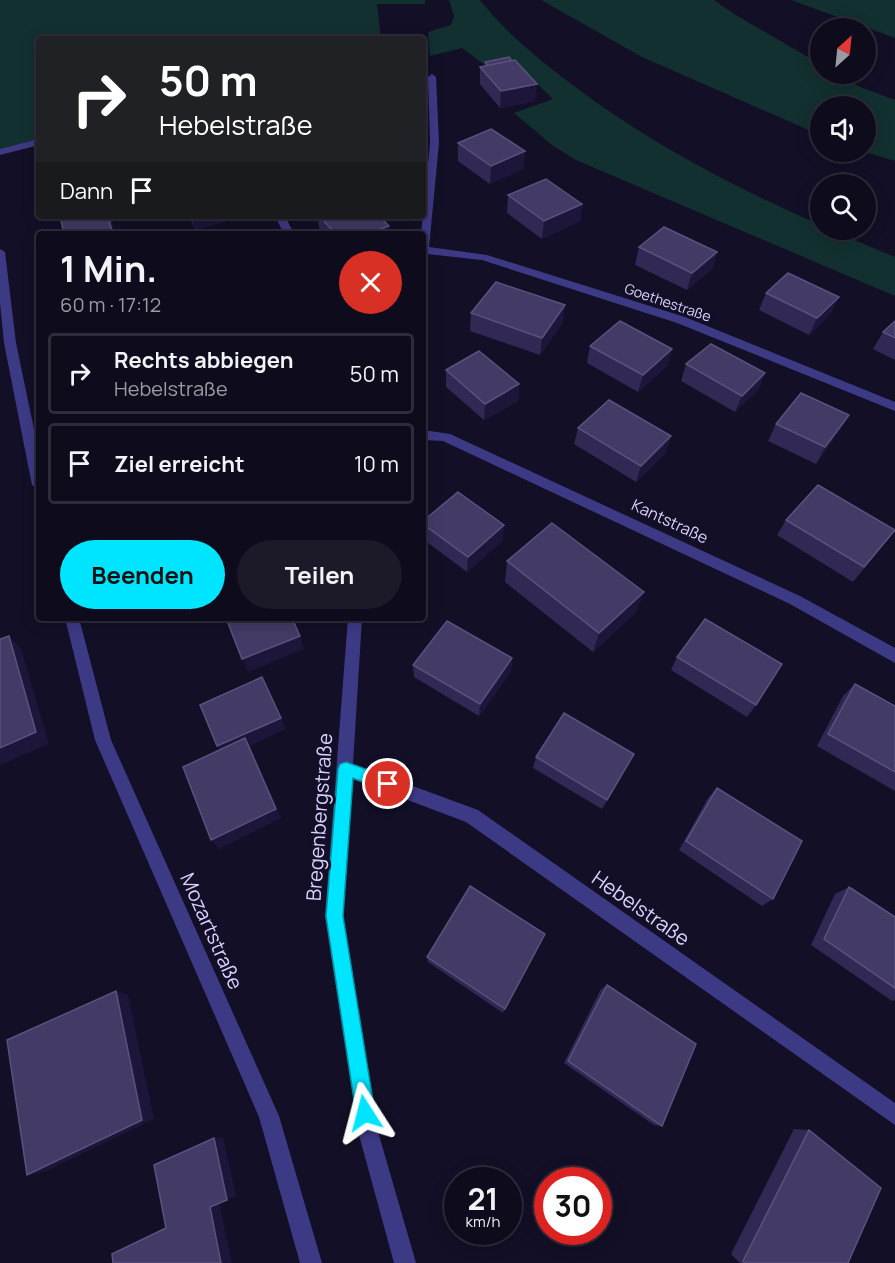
<!DOCTYPE html>
<html lang="de">
<meta charset="utf-8">
<style>
:root{--surface:#0e0b1c;--page:#1c1929;--text:#f1f3f6;--muted:#9b9ba3;--line:#2e2b3b;--accent:#00e5ff}
body{margin:0;font-family:Manrope,sans-serif;background:var(--page);color:var(--text);height:100vh;display:flex;flex-direction:column;font-size:22px;white-space:nowrap}
*{box-sizing:border-box;margin:0}
p{font-size:20px;color:var(--muted)}
.icon{flex:none;width:33px;height:33px;fill:none;stroke:currentColor;stroke-width:2;stroke-linecap:round;stroke-linejoin:round}
.map{position:relative;flex:1;overflow:hidden}
.panel{position:absolute;left:36px;top:231px;width:390px;height:390px;display:flex;flex-direction:column;background:var(--surface);border-radius:6px;box-shadow:0 3px 15px #0003,0 0 0 2px var(--line)}
.panel>*{flex:none}
.banner{position:absolute;left:36px;top:36px;width:390px;height:183px;border-radius:6px;box-shadow:0 3px 15px #0003,0 0 0 2px var(--line);background:#202124;color:#fff;overflow:hidden}
.needle{width:39px;rotate:27deg}
.fabs{position:absolute;left:810px;top:18px;display:grid;gap:12px}
.fabs a{display:grid;place-items:center;width:66px;height:66px;border-radius:50%;background:var(--surface);box-shadow:0 3px 15px #0003,0 0 0 2px var(--line);font-size:30px}
.speed{position:absolute;left:444px;top:1167px;display:flex;gap:12px;font-size:30px;font-weight:700;text-align:center}
.speed>*{display:grid;place-content:center;width:78px;height:78px;border-radius:50%;background:var(--surface);box-shadow:0 3px 15px #0003,0 0 0 2px var(--line);line-height:1}
.speed small{font-size:15px;font-weight:400}
.speed .limit{border:9px solid #d22;background:#fff;color:#111}
.pin{position:absolute;display:grid;place-items:center;width:51px;height:51px;color:#fff;margin:-26px;border:3px solid #fff;border-radius:50%;box-shadow:0 2px 6px #0007}
.me{position:absolute;width:66px;margin:-33px;rotate:351deg;stroke-linejoin:round;filter:drop-shadow(0 0 4px #0008)}
.turn{display:flex;align-items:center;gap:21px;height:126px;padding:0 24px;font-size:27px}
.turn .icon{width:78px;height:78px;stroke-width:2.5}
.turn b{display:block;font-size:42px;line-height:51px}
.then{display:flex;align-items:center;height:57px;padding:0 24px;background:#0003;gap:12px;font-size:22px}
.round{display:grid;place-items:center;flex:none;width:63px;height:63px;border-radius:32px;background:var(--page)}
.headline{display:flex;align-items:center;justify-content:space-between;height:102px;padding:0 24px}
h1{font-size:36px;font-weight:700;line-height:45px}
.action{display:flex;gap:12px;margin-top:auto;padding:12px 24px}
.action a{flex:1;height:69px;border-radius:36px;background:var(--accent);color:#111;font-size:24px;font-weight:700;line-height:69px;text-align:center}
.action a+a{background:var(--page);color:var(--text)}
ul{padding:0;list-style:none}
li{display:flex;align-items:center;gap:18px;height:81px;margin:0 12px 9px;padding:0 12px;border:3px solid var(--line);border-radius:6px}
li div{flex:1}
li b{display:block;font-size:22px}
li em{font-style:normal}
.map>svg:first-child{display:block}
.green{fill:#12302f}
.lines{fill:none;stroke-linecap:round;stroke-linejoin:round}
.minor{fill:#3d3a85;fill-rule:evenodd}
.wall{fill:#312854}
.shaded-wall{fill:#1d163a}
.building{fill:#433a66;stroke:#5a527e;stroke-width:1.5}
.route{fill:#00e5ff;stroke:#0095a6;stroke-width:1.5}
.labels{text-anchor:middle;dominant-baseline:central;stroke-width:6;stroke-linejoin:round;paint-order:stroke}
.far-street-label{font-size:14px;fill:#d9d4ff;stroke:#130f26}
.street-label{font-size:16px;fill:#d9d4ff;stroke:#130f26}
.near-street-label{font-size:20px;fill:#d9d4ff;stroke:#130f26}
</style>
<div class="map">
<svg width="895" height="1263" viewBox="0 0 895 1263">
<rect width="100%" height="100%" fill="#130f26"/>
<g class="green">
<path d="M0 0H425V4H377L381 39H39V142L0 152Z"/>
<path d="M449 0H480C506 33 537 58 570 83 647 142 732 186 820 225V230H831L895 257V296L576 160 552 145 514 113 553 99 514 62 485 65 462 48 430 56 428 32 451 25 454 16Z"/>
<path d="M541 0H714L734 14 820 64V74H836L860 87 895 100V161L865 152 866 106H820V135L642 57Z"/>
<path d="M791 0H895V38Z"/>
</g>
<g class="lines">
<g class="minor">
<path d="M432 74 436 77 439 143 429 247 487 255 685 317 895 402V411L677 323 482 260 427 254 423 255V234H421L430 143 428 77Z"/>
<path d="M39 139V145L0 155V149Z"/>
<path d="M275 216H285L294 234H284Z"/>
<path d="M0 249 5 252 16 343 39 453V490L32 485 4 343 0 303Z"/>
<path d="M423 430 450 434 800 596 895 648V663L790 604 443 441 423 440Z"/>
<path d="M65 618H79L111 740 279 1116 322 1263H300L259 1117 95 740Z"/>
<path d="M348 618H362L353 764 478 810 895 1103V1125L466 822 352 779 343 916 379 1135 416 1263H394L359 1135 325 916Z"/>
</g>
</g>
<g class="wall">
<path d="M485 62 535 101 500 108 480 84V67L485 66Z"/>
<path d="M458 143 525 151 523 169 490 184 458 161Z"/>
<path d="M508 195 582 204 580 221 542 239 507 213Z"/>
<path d="M189 216H236V219L195 229Z"/>
<path d="M317 216H379L389 226 390 234H322L320 231Z"/>
<path d="M639 247 717 252 712 269 687 290 635 265Z"/>
<path d="M766 293 839 297 830 314 809 335 759 310Z"/>
<path d="M471 313 563 322 540 355 470 331Z"/>
<path d="M895 321V360L873 349 883 332Z"/>
<path d="M590 346 672 349 667 366 638 392 587 363Z"/>
<path d="M686 364 765 373 758 390 735 412 681 381Z"/>
<path d="M446 370 519 384 518 401 484 420 446 387Z"/>
<path d="M849 415 839 431 816 464 768 441 776 424Z"/>
<path d="M578 428 666 453 636 482 574 444Z"/>
<path d="M786 520 883 545 853 582 777 535Z"/>
<path d="M423 521 503 540 467 572 423 539Z"/>
<path d="M507 561 636 612 593 652 505 582Z"/>
<path d="M677 657 756 705 747 717 671 670Z"/>
<path d="M512 658 511 671 479 716 414 677 413 665Z"/>
<path d="M855 684 895 706V791L817 746 843 696Z"/>
<path d="M536 757 628 765 602 809 533 768Z"/>
<path d="M717 788 773 899 762 906 679 850 708 798Z"/>
<path d="M849 887 895 917V1000L892 1001 811 945 835 894Z"/>
<path d="M545 934 503 1013 428 962 427 957Z"/>
<path d="M607 985 662 1126 654 1125 564 1063 601 989Z"/>
<path d="M794 1129 809 1130 848 1263H740L731 1254Z"/>
</g>
<g class="shaded-wall">
<path d="M537 84 535 101 500 108 501 91Z"/>
<path d="M525 151 523 169 490 184 491 166Z"/>
<path d="M582 204 580 221 542 239 544 221Z"/>
<path d="M108 216H111L115 234H96Z"/>
<path d="M191 216H236V219L195 229Z"/>
<path d="M389 226 390 234H368Z"/>
<path d="M717 252 712 269 687 290 692 273Z"/>
<path d="M839 297 830 314 809 335 817 318Z"/>
<path d="M565 305 563 322 540 355 542 338Z"/>
<path d="M672 349 667 366 638 392 643 375Z"/>
<path d="M765 373 758 390 735 412 742 396Z"/>
<path d="M519 384 518 401 484 420 485 404Z"/>
<path d="M849 415 839 431 816 464 825 447Z"/>
<path d="M671 436 666 453 636 482 641 466Z"/>
<path d="M504 525 503 540 467 572 468 557Z"/>
<path d="M644 592 636 612 593 652 599 633Z"/>
<path d="M9 636 21 649 49 744 0 765V748Z"/>
<path d="M300 636 304 649 248 672 242 659Z"/>
<path d="M512 658 511 671 479 716 480 704Z"/>
<path d="M281 718 286 729 250 746 281 818 219 849 211 840 224 758 217 746Z"/>
<path d="M116 991 128 995 154 1119 44 1172 27 1175Z"/>
<path d="M223 1137 236 1196 227 1200 214 1138Z"/>
<path d="M219 1203 232 1263H221L210 1207Z"/>
</g>
<g class="building">
<path d="M509 57 512 61 488 66 485 62Z"/>
<path d="M515 60 537 84 501 91 480 67Z"/>
<path d="M491 129 525 151 491 166 458 143Z"/>
<path d="M546 179 582 204 544 221 508 195Z"/>
<path d="M60 216H108L112 231 96 234H64Z"/>
<path d="M319 216H379L389 226 368 234H336Z"/>
<path d="M664 227 717 252 692 273 639 247Z"/>
<path d="M788 273 839 297 817 318 766 293Z"/>
<path d="M496 282 565 305 542 338 471 313Z"/>
<path d="M620 321 672 349 643 375 590 346Z"/>
<path d="M895 321V338L883 332Z"/>
<path d="M711 344 765 373 742 396 686 364Z"/>
<path d="M479 351 519 384 485 404 446 370Z"/>
<path d="M801 393 849 415 825 447 776 424Z"/>
<path d="M609 400 671 436 641 466 578 428Z"/>
<path d="M818 485 895 530 864 567 786 520Z"/>
<path d="M458 492 504 525 468 557 423 524V521Z"/>
<path d="M552 523 644 592 599 633 507 561Z"/>
<path d="M226 618H292L300 636 242 659Z"/>
<path d="M705 619 782 664 756 705 677 657Z"/>
<path d="M447 621 512 658 480 704 413 665Z"/>
<path d="M9 636 36 732 0 748V639Z"/>
<path d="M262 677 281 718 217 746 200 705Z"/>
<path d="M855 684 895 706V772L828 734Z"/>
<path d="M564 713 634 754 607 800 536 757Z"/>
<path d="M245 738 276 809 211 840 183 767Z"/>
<path d="M717 788 802 841 773 899 686 841Z"/>
<path d="M470 886 545 934 505 1009 427 957Z"/>
<path d="M849 887 895 917V988L824 939Z"/>
<path d="M607 985 696 1044 662 1126 568 1061Z"/>
<path d="M116 991 142 1120 27 1175 7 1040Z"/>
<path d="M809 1130 881 1188 848 1263H745L743 1261Z"/>
<path d="M214 1138 227 1200 210 1207 221 1263H113L112 1254 166 1228 154 1165Z"/>
</g>
<path class="route" d="M346 762 393 779 395 784 393 790 388 792 353 778 343 916 375 1113 372 1120 365 1123 359 1120 356 1113 326 916 338 769 340 764Z"/>
<g class="labels">
<g class="far-street-label">
<text transform="translate(668 302) rotate(19)">Goethestraße</text>
</g>
<g class="street-label">
<text transform="translate(670 521) rotate(25)">Kantstraße</text>
</g>
<g class="near-street-label">
<text transform="translate(319 817) rotate(-86)">Bregenbergstraße</text>
<text transform="translate(641 908) rotate(35)">Hebelstraße</text>
<text transform="translate(212 931) rotate(66)">Mozartstraße</text>
</g>
</g>
</svg>
<div class="fabs">
<a><svg class="needle" viewBox="-14 -14 28 28"><path d="M0-13l5 13h-10z" fill="#e53935"/><path d="M0 13l5-13h-10z" fill="#9b9ba3"/></svg></a>
<a><svg class="icon" aria-label="sound" viewBox="0 0 24 24"><path d="M4 9h4l5-4v14l-5-4H4zM17 9q2 3 0 6"/></svg></a>
<a><svg class="icon" aria-label="search" viewBox="0 0 24 24"><circle cx="10" cy="10" r="6"/><path d="M15 15l6 6"/></svg></a>
</div>
<div class="speed"><div>21<small>km/h</small></div><div class="limit">30</div></div>
<div class="pin" style="left:388px;top:784px;background:#d93025"><svg class="icon" aria-label="arrive" viewBox="0 0 24 24"><path d="M6 21V4h12l-3 4 3 4H6"/></svg></div>
<svg class="me" style="left:365px;top:1113px" viewBox="-20 -20 40 40"><path d="M0-17L14 15 0 8-14 15z" fill="#00e5ff" stroke="#fff" stroke-width="4"/></svg>
<div class="banner">
<div class="turn"><svg class="icon" aria-label="right" viewBox="0 0 24 24"><path d="M7 20v-9h11M14 6l5 5-5 5"/></svg><div><b>50 m</b>Hebelstraße</div></div>
<div class="then">Dann<svg class="icon" aria-label="arrive" viewBox="0 0 24 24"><path d="M6 21V4h12l-3 4 3 4H6"/></svg></div>
</div>
<section class="panel">
<div class="headline"><div><h1>1 Min.</h1><p>60 m · 17:12</p></div><a class="round" style="background:#d93025;color:#fff"><svg class="icon" aria-label="close" viewBox="0 0 24 24"><path d="M6 6l12 12M18 6L6 18"/></svg></a></div>
<ul>
<li><svg class="icon" aria-label="right" viewBox="0 0 24 24"><path d="M7 20v-9h11M14 6l5 5-5 5"/></svg><div><b>Rechts abbiegen</b><p>Hebelstraße</p></div><em>50 m</em></li>
<li><svg class="icon" aria-label="arrive" viewBox="0 0 24 24"><path d="M6 21V4h12l-3 4 3 4H6"/></svg><div><b>Ziel erreicht</b></div><em>10 m</em></li>
</ul>
<div class="action"><a>Beenden</a><a>Teilen</a></div>
</section>
</div>
